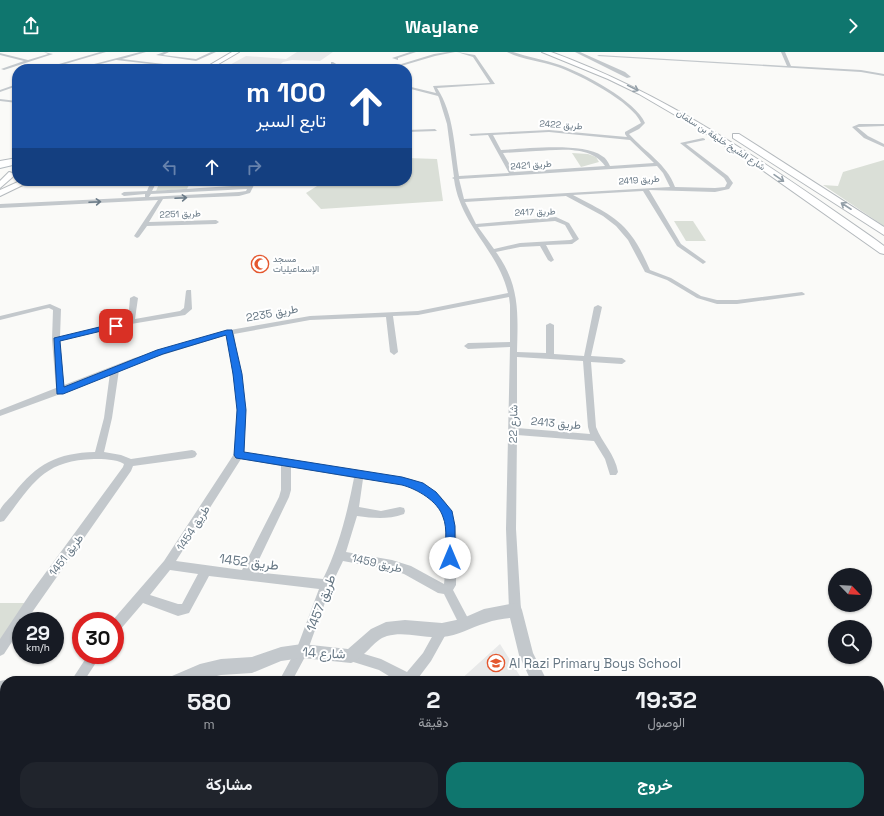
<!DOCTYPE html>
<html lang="ar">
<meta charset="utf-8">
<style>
:root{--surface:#171b24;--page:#20242c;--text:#f1f3f6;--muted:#9ea1a6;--accent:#0f766e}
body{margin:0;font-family:"Space Grotesk",Vazirmatn,sans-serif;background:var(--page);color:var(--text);direction:rtl;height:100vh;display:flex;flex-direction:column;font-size:15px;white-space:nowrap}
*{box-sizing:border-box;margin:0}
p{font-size:13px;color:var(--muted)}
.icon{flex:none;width:22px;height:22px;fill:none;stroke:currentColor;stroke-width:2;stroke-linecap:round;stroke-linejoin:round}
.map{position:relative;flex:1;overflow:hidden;direction:ltr}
.sheet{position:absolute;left:0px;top:624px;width:884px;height:140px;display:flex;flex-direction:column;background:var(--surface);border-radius:16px 16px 0 0;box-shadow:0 1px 3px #0004;direction:rtl}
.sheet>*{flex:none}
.guide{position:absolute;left:12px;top:12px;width:400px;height:122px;border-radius:16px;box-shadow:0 1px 3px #0004;direction:rtl;background:#1a4fa0;color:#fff;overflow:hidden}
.needle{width:26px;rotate:115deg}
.fabs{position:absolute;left:828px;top:516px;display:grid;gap:8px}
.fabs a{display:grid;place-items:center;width:44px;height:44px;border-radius:50%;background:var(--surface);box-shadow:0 1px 3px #0004;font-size:20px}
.speed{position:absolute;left:12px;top:560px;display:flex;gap:8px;font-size:20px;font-weight:700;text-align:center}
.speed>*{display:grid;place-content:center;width:52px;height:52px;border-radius:50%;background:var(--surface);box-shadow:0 1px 3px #0004;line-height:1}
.speed small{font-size:10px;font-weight:400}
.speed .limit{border:6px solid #d22;background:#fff;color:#111}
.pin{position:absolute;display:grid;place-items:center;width:34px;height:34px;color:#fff;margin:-17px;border-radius:8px;box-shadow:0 2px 6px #0006}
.me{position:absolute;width:44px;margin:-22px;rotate:0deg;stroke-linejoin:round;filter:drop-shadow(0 0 3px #0008)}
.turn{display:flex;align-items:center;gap:14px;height:84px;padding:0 20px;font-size:18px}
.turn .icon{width:52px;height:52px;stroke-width:2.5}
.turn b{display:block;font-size:28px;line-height:34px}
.lanes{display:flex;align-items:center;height:38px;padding:0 20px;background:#0003;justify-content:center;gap:20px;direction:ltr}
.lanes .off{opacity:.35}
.eta{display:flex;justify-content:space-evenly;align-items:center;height:68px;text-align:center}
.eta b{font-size:24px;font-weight:700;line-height:28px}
.primary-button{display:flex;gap:8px;margin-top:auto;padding:8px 20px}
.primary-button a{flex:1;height:46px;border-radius:16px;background:var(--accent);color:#fff;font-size:16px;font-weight:700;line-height:46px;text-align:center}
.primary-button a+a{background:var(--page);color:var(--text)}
header{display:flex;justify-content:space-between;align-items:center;height:52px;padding:0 20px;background:var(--accent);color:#fff;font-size:18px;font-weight:700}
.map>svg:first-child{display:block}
.built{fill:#e8e9e9}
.green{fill:#dadfd7}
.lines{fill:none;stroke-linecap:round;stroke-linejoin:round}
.secondary-casing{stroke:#b3babf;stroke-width:2}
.primary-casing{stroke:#b5babe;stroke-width:2}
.motorway-casing{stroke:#b4b9bd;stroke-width:2}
.minor{fill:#c3c8cc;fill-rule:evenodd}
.tertiary{fill:#c3c8cc;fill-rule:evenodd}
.secondary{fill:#fff;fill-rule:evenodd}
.primary{fill:#fff;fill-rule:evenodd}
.motorway{fill:#fff;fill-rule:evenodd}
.oneway{stroke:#939fa8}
.oneway2{stroke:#6a7a87}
.route{fill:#1a73e8;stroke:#114b97}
.labels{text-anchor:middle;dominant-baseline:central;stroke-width:4;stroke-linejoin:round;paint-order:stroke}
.far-street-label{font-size:9px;fill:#657683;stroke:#fff}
.far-poi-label{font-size:9px;fill:#657683;stroke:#fff;text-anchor:start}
.street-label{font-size:11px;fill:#657683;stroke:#fff}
.near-street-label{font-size:13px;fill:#657683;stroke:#fff}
.near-poi-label{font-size:13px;fill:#657683;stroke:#fff;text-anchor:start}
</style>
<header><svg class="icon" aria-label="forward" viewBox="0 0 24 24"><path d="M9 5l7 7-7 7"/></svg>Waylane<svg class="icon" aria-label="share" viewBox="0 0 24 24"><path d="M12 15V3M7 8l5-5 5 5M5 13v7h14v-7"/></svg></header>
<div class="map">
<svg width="884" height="764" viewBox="0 0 884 764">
<rect width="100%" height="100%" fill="#fafaf8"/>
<g class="built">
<path d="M297 0H333L320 9 292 8 283 10 275 17H218L226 15 246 4 286 7Z"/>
<path d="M500 592 523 629H459Z"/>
<path d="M380 759H593L595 764H378Z"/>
</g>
<g class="green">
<path d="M572 101 588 102 596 105 599 110 581 115Z"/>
<path d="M407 106 437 107 443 149 321 157 306 141 325 129H407Z"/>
<path d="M884 108V174L823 133 838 134 843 120Z"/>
<path d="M190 131 187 137 156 139 159 132Z"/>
<path d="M674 169H693L706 189H686Z"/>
<path d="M0 551H26L0 589Z"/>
</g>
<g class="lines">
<defs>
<path id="secondary" d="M17 108V112L0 116V112Z"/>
<g id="primary">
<path d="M232 0H239L210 17H203Z"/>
<path d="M17 106V110L0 113V109Z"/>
<path d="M9 120 16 122 0 136V129Z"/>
<path d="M20 129H31L0 144V138Z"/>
</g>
<g id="motorway">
<path d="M542 0H551C670 43 773 116 876 188L884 194V202L880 201 758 115 699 77 639 42 608 27Z"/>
<path d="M733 82H739L884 175V183L733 86Z"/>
</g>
</defs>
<use href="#secondary" class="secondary-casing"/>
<use href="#primary" class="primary-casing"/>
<use href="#motorway" class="motorway-casing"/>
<g class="minor">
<path d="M44 0 53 2 4 18 1 17 24 9 0 3V1L28 8 48 2Z"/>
<path d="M100 0H106L48 17H42Z"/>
<path d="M140 0H146L122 7 205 17H193L116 8 81 17H75Z"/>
<path d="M164 0H169L163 3 196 7 211 0H216L196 9 156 3Z"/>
<path d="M410 0H416L398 6V8L392 6Z"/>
<path d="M447 0H455L435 4 391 17H385L434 2Z"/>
<path d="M457 0 475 3 495 32 437 36C454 62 454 94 459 124L509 121 488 83 471 84 469 82 549 78 627 85 625 82V80L641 71C633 50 578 22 558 15 541 9 522 8 507 0H513C528 5 545 8 560 13 583 21 636 49 645 71L639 77 629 82C645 100 667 112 675 135L715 136 725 135 727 131 724 126 680 91 703 86 705 87V88L686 92 728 124 733 131 729 137 715 140 649 138 681 192 705 209 706 210 703 212 677 194 643 139 573 143C593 154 616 163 630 182 639 193 644 205 650 218L671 226 701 244 717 248H737L802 240 805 242 804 243 737 252H717L697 246 667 228 645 220 628 188 616 174 603 164 566 144 465 150 476 172 556 165 569 171 579 187 572 192 546 193 554 208 551 210 548 208 540 194 520 195 496 200C520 233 518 261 517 300L546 301V273L550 271 554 273V302L584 304 594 255 598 253 602 255 591 304 622 306 626 309 622 312 591 310 596 375C602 391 615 402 618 420L616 423H610L605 407 594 389 517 383 516 477 521 558 519 562 515 564 511 562 509 558 506 477 510 295 468 297 464 294 468 291 510 290V253L509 245 418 263 393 264 398 300 394 303 390 300 386 265 310 268 234 282 246 359 244 400 411 427C466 446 456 486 456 533L453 538 471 572 469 576 465 578 461 576 444 542 438 541 404 522 392 518 343 509 331 534 306 603 292 629H279L297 596 319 537 209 524 189 561 178 564 143 551 119 579 115 581V569H112L164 509 234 402 238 359 227 283 140 310 119 318 112 366 104 400 121 403 131 407 192 398 195 399 197 402 195 405 192 406 133 414 131 419 26 569H21V576L4 602 0 604V587L30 542 123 415 124 412C116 407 103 407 94 407 43 408 32 433 4 469L0 470C0 467 0 461 0 458 3 452 10 446 14 441 37 412 57 401 95 400L104 366 110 321 63 341 0 364V358L56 336 52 288 53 258 49 256 44 257 0 268V264L50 252 61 257 60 285 128 269 130 246 134 244 138 246 135 267 180 259 184 256 186 239 187 238H191L192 257 185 263 131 272 60 289 64 333 134 306 230 278 310 264 418 259 508 241C498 198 460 173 454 127L452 126 454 125 447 72 439 46 438 44 407 36V34L436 41 433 34 490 31 473 5ZM549 80 630 88 654 111 610 114C608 110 606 106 602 104 583 90 525 97 501 98L493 83ZM536 99C558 98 591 93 605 114L514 120 503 101ZM657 114 663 121 670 135 464 147 459 127ZM555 169 565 173 573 187 570 188 520 191 494 197 478 175ZM517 305 583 309 588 375 590 382 517 376ZM241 407 281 414V438L279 445 242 518 176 509ZM291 415 354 426C347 462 339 494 323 527L253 520 289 445 291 438ZM363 427C378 429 398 430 412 436 423 440 437 450 442 461 449 474 446 516 444 532L411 514 392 508 346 500 357 464C374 466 386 468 404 462L405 459 404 456 400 455 381 459 359 455ZM170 518 198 522 182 552H178L150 543Z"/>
<path d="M781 0H785L791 14 861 18 884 22V24L861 20 597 4 599 3 787 14Z"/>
<path d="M331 10H333L344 17H339L331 12Z"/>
<path d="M17 32V34L0 40V38Z"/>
<path d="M0 47 17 49V51L0 49Z"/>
<path d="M859 72H884V74L857 75 868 84 884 92V95L864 86 852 75Z"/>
<path d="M435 77 437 79 407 80V78Z"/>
<path d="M48 129H80L77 131H51Z"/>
<path d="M151 129H157L152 139 248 133 250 129H256L250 141 239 144 163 147 149 170 216 168 219 170 216 172 147 174 139 185 137 186 134 184 158 148 0 156V152L145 145V142L124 144 121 142 124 140 147 139ZM247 137 246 139 239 140 149 145 151 142Z"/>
<path d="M442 572 446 574 448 578 446 582 431 609 416 629H397L379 618 347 608 345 604 347 600 351 598 381 607 407 620 423 601 438 574Z"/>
<path d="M88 603H101L84 629H71Z"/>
<path d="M5 731V750L0 752V733Z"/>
<path d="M46 759H65L67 764H48Z"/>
<path d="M96 759H111L109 764H94Z"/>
<path d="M201 759H216L214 764H199Z"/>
<path d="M290 759H305L303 764H288Z"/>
<path d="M340 759H354L352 764H338Z"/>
</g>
<g class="tertiary">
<path d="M575 0H580L625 20 631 25 627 26Z"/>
<path d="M515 551 520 553 522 558 533 601 547 629H531L519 603 510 566C502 567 494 568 486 571 471 575 458 584 442 585 424 587 406 579 387 584 373 588 365 606 351 611L302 606 281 609 252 621 221 623 196 629H169L172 624 200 612 221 607 252 605 281 595 302 592 348 597 371 577 386 570 405 568 442 571 461 567 484 557Z"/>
<path d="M5 628 7 629H5V644L0 645V629Z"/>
<path d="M664 759H686L688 764H666Z"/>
</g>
<use href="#secondary" class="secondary"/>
<use href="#primary" class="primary"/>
<use href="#motorway" class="motorway"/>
</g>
<defs><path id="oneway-shaft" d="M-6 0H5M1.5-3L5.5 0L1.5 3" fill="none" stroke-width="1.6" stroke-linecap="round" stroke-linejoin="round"/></defs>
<g class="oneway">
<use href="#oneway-shaft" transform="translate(633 36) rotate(26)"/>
<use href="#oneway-shaft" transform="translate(779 126) rotate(35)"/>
<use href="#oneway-shaft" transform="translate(846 154) rotate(-147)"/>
</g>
<g class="oneway2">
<use href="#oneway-shaft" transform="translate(181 146) rotate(-3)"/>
<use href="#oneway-shaft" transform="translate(95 150) rotate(-3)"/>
</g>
<path class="route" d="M116 271 120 274 118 275 60 289 64 335 157 298 227 278H232L242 322 246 358 244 400 402 425 423 431 436 440 452 459 455 474V506L454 510 450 511 446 510 444 506C445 494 448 477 443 465 438 449 417 437 402 433L236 406 234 403 237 358 233 322 226 283 163 302 63 342H57L54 286Z"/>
<defs>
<symbol id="mosque-ring" viewBox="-11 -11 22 22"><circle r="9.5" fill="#fff" stroke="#e4572e" stroke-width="1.5"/><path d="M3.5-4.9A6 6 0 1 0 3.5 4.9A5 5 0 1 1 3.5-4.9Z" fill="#e4572e"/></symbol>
<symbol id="school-ring" viewBox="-11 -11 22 22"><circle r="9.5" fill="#fff" stroke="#e4572e" stroke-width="1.5"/><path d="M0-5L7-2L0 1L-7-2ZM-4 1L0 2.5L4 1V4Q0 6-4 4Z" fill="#e4572e"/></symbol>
</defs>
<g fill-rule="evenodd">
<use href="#mosque-ring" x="250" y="202" width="20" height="20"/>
<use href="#school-ring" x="486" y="601" width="20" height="20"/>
</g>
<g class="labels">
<g class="far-street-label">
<text transform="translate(561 73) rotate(4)">طريق 2422</text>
<text transform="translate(721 88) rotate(33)">شارع الشيخ خليفة بن سلمان</text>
<text transform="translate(531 113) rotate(-4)">طريق 2421</text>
<text transform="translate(639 128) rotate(-4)">طريق 2419</text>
<text transform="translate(535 160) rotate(-2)">طريق 2417</text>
<text transform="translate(180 162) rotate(-2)">طريق 2251</text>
</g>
<g class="far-poi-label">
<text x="273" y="207">مسجد<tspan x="273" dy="10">الإسماعيليات</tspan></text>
</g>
<g class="street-label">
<text transform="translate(272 261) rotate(-10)">طريق 2235</text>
<text transform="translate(556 371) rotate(5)">طريق 2413</text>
<text transform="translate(513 372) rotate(-89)">شارع 22</text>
<text transform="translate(193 476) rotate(-57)">طريق 1454</text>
<text transform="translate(66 503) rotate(-53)">طريق 1451</text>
<text transform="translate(377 511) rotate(13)">طريق 1459</text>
</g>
<g class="near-street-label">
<text transform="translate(249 510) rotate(7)">طريق 1452</text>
<text transform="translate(321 551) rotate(-69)">طريق 1457</text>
<text transform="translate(324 601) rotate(3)">شارع 14</text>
</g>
<g class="near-poi-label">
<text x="509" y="611">Al Razi Primary Boys School</text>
</g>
</g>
</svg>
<div class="fabs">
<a><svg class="needle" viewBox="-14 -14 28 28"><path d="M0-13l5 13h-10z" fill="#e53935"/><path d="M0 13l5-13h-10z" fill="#9ea1a6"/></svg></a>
<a><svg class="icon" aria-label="search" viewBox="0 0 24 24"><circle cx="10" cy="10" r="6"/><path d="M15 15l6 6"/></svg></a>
</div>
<div class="speed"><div>29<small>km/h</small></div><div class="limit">30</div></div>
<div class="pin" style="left:116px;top:274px;background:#d93025"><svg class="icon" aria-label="arrive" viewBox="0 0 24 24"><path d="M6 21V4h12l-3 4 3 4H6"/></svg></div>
<svg class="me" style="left:450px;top:506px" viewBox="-20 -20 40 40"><circle r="19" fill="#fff"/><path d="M0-13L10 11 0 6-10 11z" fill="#1a73e8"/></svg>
<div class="guide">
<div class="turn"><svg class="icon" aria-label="ahead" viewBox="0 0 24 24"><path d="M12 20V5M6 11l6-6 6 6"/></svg><div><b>100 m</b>تابع السير</div></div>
<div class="lanes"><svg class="icon off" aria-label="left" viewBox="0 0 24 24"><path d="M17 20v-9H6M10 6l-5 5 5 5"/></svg><svg class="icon" aria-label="ahead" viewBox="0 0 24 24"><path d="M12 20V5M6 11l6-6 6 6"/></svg><svg class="icon off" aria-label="right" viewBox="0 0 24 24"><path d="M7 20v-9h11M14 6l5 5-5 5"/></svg></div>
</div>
<section class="sheet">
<div class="eta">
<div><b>19:32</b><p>الوصول</p></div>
<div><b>2</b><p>دقيقة</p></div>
<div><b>580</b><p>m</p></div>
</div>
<div class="primary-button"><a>خروج</a><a>مشاركة</a></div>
</section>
</div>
